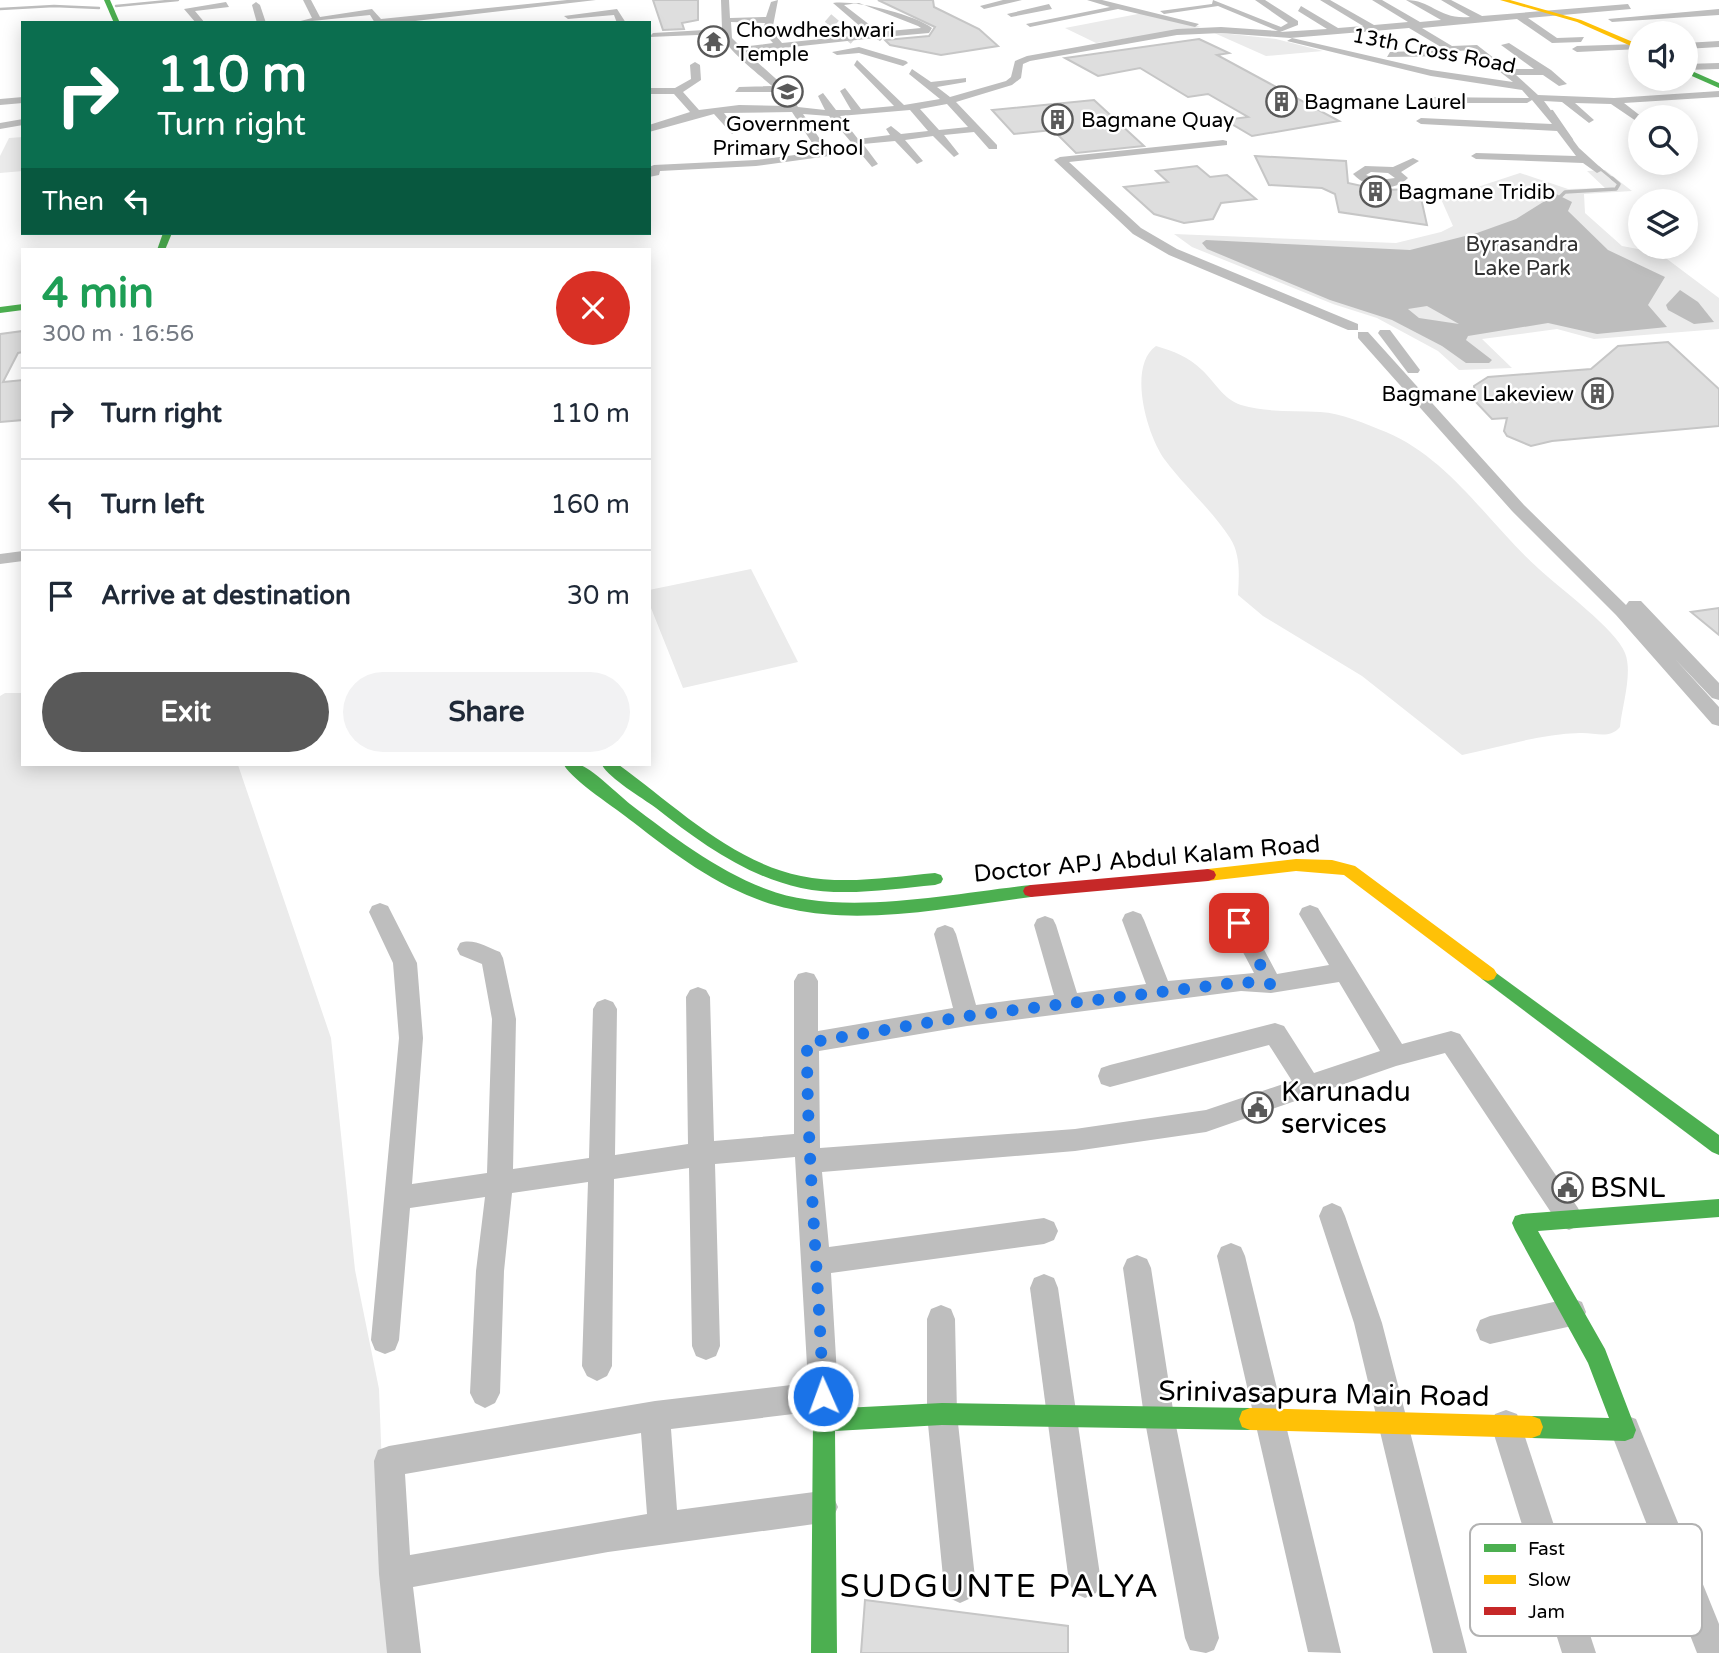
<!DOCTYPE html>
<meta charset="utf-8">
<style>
:root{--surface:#fff;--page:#f2f2f3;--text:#1f2937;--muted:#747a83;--line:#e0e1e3;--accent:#595959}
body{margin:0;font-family:"Varela Round",sans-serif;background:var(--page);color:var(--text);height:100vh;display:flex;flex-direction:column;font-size:26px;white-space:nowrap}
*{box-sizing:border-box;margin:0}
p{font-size:23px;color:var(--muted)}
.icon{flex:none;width:38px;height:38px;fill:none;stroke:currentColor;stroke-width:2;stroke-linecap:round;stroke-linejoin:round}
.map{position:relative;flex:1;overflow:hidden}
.panel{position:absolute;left:21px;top:248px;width:630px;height:518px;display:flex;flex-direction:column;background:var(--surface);border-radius:0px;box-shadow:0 4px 18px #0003}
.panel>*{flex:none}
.hud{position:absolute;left:21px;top:21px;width:630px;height:214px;border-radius:0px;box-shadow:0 4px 18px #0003;background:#0b6e4f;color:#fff;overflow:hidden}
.buttons{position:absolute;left:1628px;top:21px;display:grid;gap:14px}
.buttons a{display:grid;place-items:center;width:70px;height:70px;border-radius:50%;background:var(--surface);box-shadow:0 4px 18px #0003;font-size:35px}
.pin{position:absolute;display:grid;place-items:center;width:60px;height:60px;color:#fff;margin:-30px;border-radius:14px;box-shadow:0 4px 10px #0006}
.me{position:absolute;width:77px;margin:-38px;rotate:358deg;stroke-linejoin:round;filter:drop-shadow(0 0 5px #0008)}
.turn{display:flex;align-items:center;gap:24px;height:147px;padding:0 21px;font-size:32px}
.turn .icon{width:91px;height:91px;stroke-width:2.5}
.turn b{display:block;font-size:49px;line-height:60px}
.then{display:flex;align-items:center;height:66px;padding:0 21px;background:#0003;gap:14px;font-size:26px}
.round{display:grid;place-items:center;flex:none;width:74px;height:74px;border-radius:37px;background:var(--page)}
.head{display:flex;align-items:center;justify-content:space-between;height:119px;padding:0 21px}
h1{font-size:42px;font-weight:800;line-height:52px;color:#1e9e55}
.primary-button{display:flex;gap:14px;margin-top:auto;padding:14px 21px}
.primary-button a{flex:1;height:80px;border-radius:42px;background:var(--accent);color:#fff;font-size:28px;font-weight:800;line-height:80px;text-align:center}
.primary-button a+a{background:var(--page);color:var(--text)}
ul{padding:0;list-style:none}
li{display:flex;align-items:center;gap:21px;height:91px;padding:0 21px;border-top:2px solid var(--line)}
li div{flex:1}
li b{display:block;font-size:26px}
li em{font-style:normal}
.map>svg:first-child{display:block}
.green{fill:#ebebeb}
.water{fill:#bdbdbd;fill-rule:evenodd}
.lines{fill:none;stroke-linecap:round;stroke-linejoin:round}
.stream-far1{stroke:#bdbdbd;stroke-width:2.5}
.stream{stroke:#bdbdbd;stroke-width:3.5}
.building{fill:#dedede;stroke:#c6c6c6;stroke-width:2}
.street-tunnel{stroke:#d9d9d9;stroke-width:10;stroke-dasharray:10 5;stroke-linecap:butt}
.street{fill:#bebebe;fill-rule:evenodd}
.fast{fill:#4caf50;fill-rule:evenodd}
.slow{fill:#ffc107;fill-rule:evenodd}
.jam{fill:#c62828;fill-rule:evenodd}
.route{stroke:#1a73e8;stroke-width:12;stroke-dasharray:0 21.6}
.labels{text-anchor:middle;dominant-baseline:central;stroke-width:5;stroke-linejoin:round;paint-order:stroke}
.far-poi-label{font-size:21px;fill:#000;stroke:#fff;text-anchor:start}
.far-street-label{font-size:21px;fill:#000;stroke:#fff}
.far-park-label{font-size:21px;fill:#313131;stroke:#fff}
.street-label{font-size:24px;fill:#000;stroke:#fff}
.near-poi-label{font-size:28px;fill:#000;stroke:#fff;text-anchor:start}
.near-street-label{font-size:28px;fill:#000;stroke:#fff}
.near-neighbourhood-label{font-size:32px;letter-spacing:2px;fill:#000;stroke:#fff}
.key{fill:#fff;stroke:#b2b2b2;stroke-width:2}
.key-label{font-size:19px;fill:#000}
</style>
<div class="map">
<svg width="1719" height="1653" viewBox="0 0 1719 1653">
<rect width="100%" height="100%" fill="#fff"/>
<g class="green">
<path d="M1143 13 1201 27 1096 43 1065 28Z"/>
<path d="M1212 32 1276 39 1323 51 1266 56Z"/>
<path d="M23 137V171L0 173V156L9 138Z"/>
<path d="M1605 170 1632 191 1584 194 1585 213 1622 246 1659 253 1719 298V329L1594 339 1557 329 1482 339 1512 368 1459 370 1438 351 1377 318 1333 304 1192 247 1174 234 1396 243 1441 232 1453 226 1441 199 1520 173 1568 189 1605 188 1587 171Z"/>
<path d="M1156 346C1173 351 1189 357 1202 370 1215 382 1223 399 1241 405 1268 413 1293 410 1320 412 1342 413 1366 424 1386 432 1450 459 1489 524 1539 569 1559 588 1616 629 1625 653 1633 673 1622 706 1620 727 1609 740 1594 732 1580 733 1540 734 1500 747 1462 755L1362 676 1263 616 1238 595C1239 576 1241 555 1230 538 1212 510 1185 487 1165 460 1147 436 1127 366 1156 346Z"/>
<path d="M751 569 798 662 683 688 649 603V590Z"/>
<path d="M5 693H23V765H238L331 1038 355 1270 379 1389 389 1653H0V696Z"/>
</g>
<g class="water">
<path d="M1556 194 1572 202 1568 211 1608 250 1665 277 1648 305 1667 327 1597 334 1548 323 1468 336 1466 340 1492 360 1489 363H1466L1442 346 1392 320 1330 300 1207 249 1202 243 1206 240 1410 250 1477 233 1516 219ZM1427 306 1459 324 1419 318 1408 309Z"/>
<path d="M1680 290 1698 302 1714 322 1694 324 1668 310 1666 305Z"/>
</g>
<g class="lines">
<g class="stream-far1">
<path d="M116 6 178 0"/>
<path d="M0 9 54 6 99 8"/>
<path d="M1552 111 1572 140"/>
<path d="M1598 167 1614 180"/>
</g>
<path class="stream" d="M1558 199 1565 192 1616 189 1619 184 1612 178"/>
</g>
<g class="building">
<path d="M653 0H698V20L682 23 684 29 663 30Z"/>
<path d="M878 0H933L934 7 979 29 998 46 941 55 890 45 885 40 929 36 935 27Z"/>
<path d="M1199 39 1229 53 1217 55 1339 121 1252 136 1225 120 1248 117 1208 94 1188 97 1140 68 1098 76 1065 58Z"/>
<path d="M1094 100 1144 146 1076 153 1053 130 1014 134 992 110Z"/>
<path d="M1255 156 1346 161 1348 183 1380 190 1419 189 1427 225 1339 212 1335 194 1322 188 1269 185Z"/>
<path d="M1197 166 1210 177 1227 175 1256 199 1221 203 1213 219 1184 223 1154 214 1124 187 1168 182 1156 171Z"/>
<path d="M23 331V352L18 353 3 382 23 380V420L0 422V334Z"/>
<path d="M1668 342 1719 389V426L1552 441 1531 446 1507 436 1504 431 1507 418 1492 419 1475 401 1474 386 1488 377 1591 369 1618 346Z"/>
<path d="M1719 608V635L1691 612Z"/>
<path d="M865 1600 1068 1626V1653H861Z"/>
</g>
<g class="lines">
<path class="street-tunnel" d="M828 18 854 40"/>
<g class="street">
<path d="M303 0H311L320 17 372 9 381 19 567 0H596L398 23H375L370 15 293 23 312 18Z"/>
<path d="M721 0H729L730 18 766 17 771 2 778 0 772 31 782 43 869 34 833 3C855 0 913 14 932 28L929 33 884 37 880 41 875 38 746 52 785 87 798 107 825 110 818 96 823 93 836 110H851L840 91 845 88 861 109 894 106 854 65 857 60 904 105 940 99 909 74 912 69 931 82 966 78V82L937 87 950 97 1006 81 1011 77 1015 61 1027 56 1177 29 1221 27 1278 31 1218 6 1164 14 1160 11 1212 4 1213 0 1281 27 1288 23 1255 0H1265L1298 21V25L1280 32 1327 29 1298 11 1301 6 1338 28 1363 26 1320 0H1330L1374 25 1408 22 1372 0H1382L1420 22 1441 20 1406 0C1432 0 1439 20 1470 17L1441 0H1451L1482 16 1628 4 1631 9 1528 18 1557 38 1584 37 1581 42 1552 43 1517 19 1422 28 1452 46 1477 45 1508 69H1534L1501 45 1509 43 1551 70 1567 84 1559 86 1543 75H1516L1538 95 1614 98 1719 91V97L1624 103 1642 117 1639 123 1611 104 1575 103 1594 120 1589 123 1562 102 1544 101 1579 148 1601 168 1603 170 1597 173 1583 163 1476 159 1471 156 1476 153 1576 156 1557 131 1421 124 1416 121 1421 118 1552 124 1532 100 1527 103H1424L1419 100 1424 97 1529 98 1522 90 1431 76 1287 41 1292 38 1431 70 1513 82 1472 50 1457 51 1453 56 1387 57 1390 52 1446 50 1409 28 1290 38 1221 33 1177 35 1030 61 1023 64 1021 78 1012 85 956 102 997 145V149H989L974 132 944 135 959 154 954 157 933 136 905 140 923 161 917 164 895 141 863 144 878 164 872 167 829 116 803 114 830 154 829 156 756 166 660 171 659 175 649 177V167L654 165 756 160 818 152 792 112 724 113 737 131 732 134 714 114 649 132V125L690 112 674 94H649V88H675L691 79 690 65 695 62 700 65 701 80 683 92 699 110 739 105 787 106 778 92H735L739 87 772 86C760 75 724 48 722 34L649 37 653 33 722 29ZM859 3 918 26 921 28 879 32 844 5ZM731 22 765 23 762 31 773 43 741 47 732 38ZM947 104 968 127 939 130 920 109ZM910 110 928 131 901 134 891 126 886 129 890 135 858 139 840 116Z"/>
<path d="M1003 0H1022L984 9 980 6Z"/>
<path d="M1087 0H1102L1199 24 1195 27 1118 9 1030 27 1026 24 1110 7Z"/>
<path d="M226 2 229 7 195 11 205 23H196L184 9Z"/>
<path d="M256 2 260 5 266 23H257L252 5Z"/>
<path d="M1049 4 1052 9 1011 17 1007 14Z"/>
<path d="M617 9 626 23H617L614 15 568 19 564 16Z"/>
<path d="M1719 9V15L1612 22 1608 19Z"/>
<path d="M1719 41V47L1685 49V43Z"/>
<path d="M1637 44 1640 49 1577 52 1572 49 1577 46Z"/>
<path d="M859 47 906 61 908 63 903 66 859 53 837 55 832 52Z"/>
<path d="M1719 63V69L1685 70V64Z"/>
<path d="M23 97V103L0 105V99Z"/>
<path d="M23 119V125L0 129V123Z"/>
<path d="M1223 140 1227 141V145L1069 162 1141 228 1177 249 1358 324V330H1348L1169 255 1133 234 1054 160 1060 157Z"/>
<path d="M1413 158 1419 161 1401 172 1408 178C1393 193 1367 189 1353 174L1365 166 1393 167ZM1371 172 1388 173 1395 178 1380 180 1366 175Z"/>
<path d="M1380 330H1390L1420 370 1418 373H1408L1378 333Z"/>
<path d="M1358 332H1368L1524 505 1626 605 1629 601H1641L1719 683V700L1712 698 1675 659 1719 707V726L1712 724 1616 615 1512 511 1358 338Z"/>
<path d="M23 551V561L0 564V554Z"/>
<path d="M1228 894 1236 897 1277 974 1329 965 1299 914 1302 908 1310 905 1318 908 1402 1044 1451 1031 1460 1034 1578 1208 1582 1217 1578 1226 1569 1230 1560 1226 1445 1053 1396 1066 1206 1132 1075 1151 822 1172 829 1247 1044 1218 1054 1222 1058 1231 1054 1240 1044 1244 831 1273 839 1409 835 1420 824 1424 813 1420 810 1412 671 1429 677 1510 822 1491 833 1496 838 1507 833 1518 822 1523 608 1552 413 1587 421 1653H387L379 1574 374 1461 378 1450 389 1446 655 1401 808 1383 795 1157 715 1164 720 1346 716 1356 706 1360 696 1356 692 1346 689 1168 614 1179 612 1366 607 1376 597 1381 587 1376 582 1366 588 1182 512 1193 504 1271 500 1393 495 1403 485 1408 475 1403 470 1393 476 1271 485 1197 410 1208 399 1340 395 1350 385 1354 375 1350 371 1340 399 1038 393 963 369 912 372 906 380 903 388 906 417 963 423 1038 412 1184 487 1173 492 1019 482 964 460 955 457 949 460 943C473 938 487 947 500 952L503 958 516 1019 513 1169 589 1158 593 1009 597 1002 605 999 613 1002 617 1009 615 1155 688 1144 686 997 690 990 698 987 706 990 710 997 714 1141 794 1134V981L798 974 806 972 814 974 818 981V1031L953 1008 934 934 937 928 945 925 953 928 956 934 976 1005 1054 995 1034 925 1037 919 1045 916 1053 919 1056 925 1077 993 1146 984 1122 920 1125 914 1133 911 1141 914 1144 920 1168 981 1254 973 1217 903 1220 897ZM1339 982 1380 1051 1314 1073 1284 1026 1275 1023 1110 1065 1101 1068 1098 1076 1101 1084 1110 1087 1269 1045 1292 1081 1206 1110 1075 1129 820 1148 819 1051 967 1026 1241 991 1271 993ZM641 1433 647 1514 410 1555 405 1474Z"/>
<path d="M1332 1203 1341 1207 1345 1216 1382 1323 1467 1653H1433L1354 1323 1319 1216 1323 1207Z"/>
<path d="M1231 1243 1241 1247 1245 1256 1341 1653 1308 1652 1217 1256 1221 1247Z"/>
<path d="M1137 1255 1147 1259 1151 1268 1174 1416 1219 1638 1214 1650 1206 1653 1190 1650 1185 1638 1144 1416 1123 1268 1127 1259Z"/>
<path d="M1044 1274 1054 1278 1058 1288 1101 1582 1096 1593 1085 1598 1074 1593 1069 1582 1030 1288 1034 1278Z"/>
<path d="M1572 1298 1582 1302 1586 1312 1582 1322 1572 1326 1490 1344 1480 1340 1476 1330 1480 1320 1490 1316Z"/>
<path d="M941 1305 951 1309 955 1319 957 1414 976 1587 971 1598 960 1603 949 1598 944 1587 927 1414V1319L931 1309Z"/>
<path d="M1506 1410 1517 1414 1521 1425 1596 1653H1562L1491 1425 1495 1414Z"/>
<path d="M1625 1415 1636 1419 1719 1624V1653H1697L1610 1430 1614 1419Z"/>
</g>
<g class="fast">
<path d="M104 0H110L120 23H114Z"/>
<path d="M1685 68 1719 83V88L1685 73Z"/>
<path d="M163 233H172L165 250H157Z"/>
<path d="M23 304V310L0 313V307Z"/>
<path d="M564 765C568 765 575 764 580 765 590 767 620 796 630 804 672 836 716 870 766 889 840 918 953 893 1031 885L1037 887 1039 891 1037 895 1031 897C956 906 866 926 791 909 732 897 680 859 633 822 617 809 573 781 564 765Z"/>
<path d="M602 765H619C674 805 732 862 801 876 845 885 891 877 935 873L941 875 943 879 941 883 935 885C891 889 844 897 801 888 746 876 699 842 656 808 641 797 610 779 602 765Z"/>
<path d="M1488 967 1719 1135V1155L1712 1152 1482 979 1479 974 1482 969Z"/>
<path d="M1719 1199V1217L1538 1231 1605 1349 1636 1430 1633 1438 1625 1441 1532 1438 1524 1435 1521 1427 1524 1419 1532 1416 1609 1418 1588 1363 1515 1230 1512 1223 1515 1216 1522 1214Z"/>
<path d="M942 1403 1250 1408 1258 1411 1261 1419 1258 1427 1250 1430 942 1425 835 1431 837 1653H811L813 1420 816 1412 824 1409Z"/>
</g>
<g class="slow">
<path d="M1500 0H1510L1581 20 1640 45V50L1577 22Z"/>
<path d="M1296 859 1332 860 1355 866 1494 969 1497 974 1494 979 1488 981 1482 979 1344 875 1296 871 1208 881 1202 879 1200 875 1202 871 1208 869Z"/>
<path d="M1250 1408 1532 1416 1540 1419 1543 1427 1540 1435 1532 1438 1250 1430 1242 1427 1239 1419 1242 1411Z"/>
</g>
<path class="jam" d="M1208 869 1214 871 1216 875 1214 879 1208 881 1031 897 1025 895 1023 891 1025 887 1031 885Z"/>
</g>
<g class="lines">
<path class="route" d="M823 1396C819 1278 807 1161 807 1043L967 1016 1241 982 1270 984 1239 923"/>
</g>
<defs>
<symbol id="temple-ring" viewBox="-11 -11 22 22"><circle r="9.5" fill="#fff" stroke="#595959" stroke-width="1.5"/><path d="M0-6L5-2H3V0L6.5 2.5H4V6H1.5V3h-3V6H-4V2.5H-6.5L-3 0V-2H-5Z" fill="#595959"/></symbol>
<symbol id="school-ring" viewBox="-11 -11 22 22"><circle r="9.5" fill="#fff" stroke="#595959" stroke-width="1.5"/><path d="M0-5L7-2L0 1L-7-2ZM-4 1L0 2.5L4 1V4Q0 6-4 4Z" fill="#595959"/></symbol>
<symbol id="building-ring" viewBox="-11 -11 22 22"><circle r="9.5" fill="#fff" stroke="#595959" stroke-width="1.5"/><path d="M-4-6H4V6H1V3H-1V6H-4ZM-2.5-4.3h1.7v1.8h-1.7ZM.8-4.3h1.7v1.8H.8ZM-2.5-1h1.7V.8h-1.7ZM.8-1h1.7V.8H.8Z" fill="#595959"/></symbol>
<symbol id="civic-ring" viewBox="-11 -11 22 22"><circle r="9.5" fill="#fff" stroke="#595959" stroke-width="1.5"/><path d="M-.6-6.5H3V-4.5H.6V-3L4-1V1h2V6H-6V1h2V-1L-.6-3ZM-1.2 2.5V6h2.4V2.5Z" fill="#595959"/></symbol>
</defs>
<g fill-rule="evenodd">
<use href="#temple-ring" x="696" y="24" width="35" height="35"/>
<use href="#school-ring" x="770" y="74" width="35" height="35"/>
<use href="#building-ring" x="1264" y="84" width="35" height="35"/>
<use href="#building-ring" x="1040" y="102" width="35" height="35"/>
<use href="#building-ring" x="1358" y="174" width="35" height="35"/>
<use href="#building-ring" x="1580" y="376" width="35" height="35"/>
<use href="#civic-ring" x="1240" y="1090" width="35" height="35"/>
<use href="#civic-ring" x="1550" y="1170" width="35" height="35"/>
</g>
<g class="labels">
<g class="far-poi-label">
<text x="736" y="30">Chowdheshwari<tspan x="736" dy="24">Temple</tspan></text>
<text x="1304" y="102">Bagmane Laurel</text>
<text x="1081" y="120">Bagmane Quay</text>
<text x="788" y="124" text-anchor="middle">Government<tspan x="788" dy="24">Primary School</tspan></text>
<text x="1398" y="192">Bagmane Tridib</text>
<text x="1574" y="394" text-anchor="end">Bagmane Lakeview</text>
</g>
<g class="far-street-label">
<text transform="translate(1434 51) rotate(11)">13th Cross Road</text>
</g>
<g class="far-park-label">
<text x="1522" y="244">Byrasandra<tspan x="1522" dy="24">Lake Park</tspan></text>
</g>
<g class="street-label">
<text transform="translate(1147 859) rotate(-5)">Doctor APJ Abdul Kalam Road</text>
</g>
<g class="near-poi-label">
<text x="1281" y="1092">Karunadu<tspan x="1281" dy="32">services</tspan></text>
<text x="1590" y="1188">BSNL</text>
</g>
<g class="near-street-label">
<text transform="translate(1324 1394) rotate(1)">Srinivasapura Main Road</text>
</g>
<g class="near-neighbourhood-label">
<text x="1000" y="1587">SUDGUNTE PALYA</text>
</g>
</g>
<rect x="1470" y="1524" width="232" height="112" rx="10" class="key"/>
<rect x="1484" y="1544" width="32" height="8" fill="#4caf50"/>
<rect x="1484" y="1575" width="32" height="9" fill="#ffc107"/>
<rect x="1484" y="1607" width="32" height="8" fill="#c62828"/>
<g class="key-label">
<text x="1528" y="1555">Fast</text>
<text x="1528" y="1586">Slow</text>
<text x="1528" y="1618">Jam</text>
</g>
</svg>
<div class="buttons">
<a><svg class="icon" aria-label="sound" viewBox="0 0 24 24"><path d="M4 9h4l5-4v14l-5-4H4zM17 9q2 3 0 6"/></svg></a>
<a><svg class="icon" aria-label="search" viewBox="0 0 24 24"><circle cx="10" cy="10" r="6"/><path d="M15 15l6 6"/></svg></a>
<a><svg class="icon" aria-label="layers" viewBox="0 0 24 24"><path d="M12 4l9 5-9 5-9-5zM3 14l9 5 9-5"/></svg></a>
</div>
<div class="pin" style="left:1239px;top:923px;background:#d93025"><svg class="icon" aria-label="arrive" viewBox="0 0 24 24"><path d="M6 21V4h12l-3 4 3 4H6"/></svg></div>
<svg class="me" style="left:823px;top:1396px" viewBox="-20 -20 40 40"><circle r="17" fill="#1a73e8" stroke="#fff" stroke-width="3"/><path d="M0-11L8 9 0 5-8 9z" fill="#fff"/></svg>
<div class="hud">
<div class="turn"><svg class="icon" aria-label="right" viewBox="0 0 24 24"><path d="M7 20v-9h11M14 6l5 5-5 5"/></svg><div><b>110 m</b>Turn right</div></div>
<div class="then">Then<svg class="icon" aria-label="left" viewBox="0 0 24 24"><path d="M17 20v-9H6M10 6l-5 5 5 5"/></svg></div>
</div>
<section class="panel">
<div class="head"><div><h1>4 min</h1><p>300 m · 16:56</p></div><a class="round" style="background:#d93025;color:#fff"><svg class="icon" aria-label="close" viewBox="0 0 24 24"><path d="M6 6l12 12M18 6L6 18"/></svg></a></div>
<ul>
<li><svg class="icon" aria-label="right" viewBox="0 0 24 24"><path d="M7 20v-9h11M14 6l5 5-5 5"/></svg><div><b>Turn right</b></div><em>110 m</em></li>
<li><svg class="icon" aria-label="left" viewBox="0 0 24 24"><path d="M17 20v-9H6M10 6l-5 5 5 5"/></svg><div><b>Turn left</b></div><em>160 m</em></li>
<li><svg class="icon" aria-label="arrive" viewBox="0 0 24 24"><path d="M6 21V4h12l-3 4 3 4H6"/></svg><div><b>Arrive at destination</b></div><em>30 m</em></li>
</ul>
<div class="primary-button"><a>Exit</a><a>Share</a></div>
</section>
</div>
